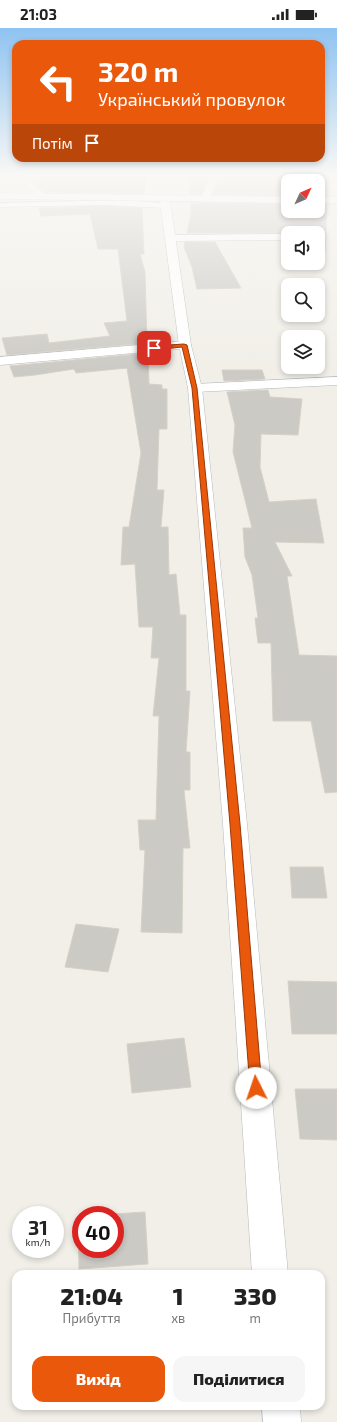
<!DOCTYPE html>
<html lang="uk">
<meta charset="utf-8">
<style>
:root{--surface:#fff;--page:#f6f6f6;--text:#222;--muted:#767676;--accent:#ea580c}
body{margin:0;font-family:"Exo 2",sans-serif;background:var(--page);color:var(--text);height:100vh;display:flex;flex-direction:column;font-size:15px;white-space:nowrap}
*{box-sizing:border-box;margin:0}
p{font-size:13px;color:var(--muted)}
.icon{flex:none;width:22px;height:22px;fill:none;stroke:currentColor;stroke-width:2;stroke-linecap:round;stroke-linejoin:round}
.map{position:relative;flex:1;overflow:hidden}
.panel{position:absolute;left:12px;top:1242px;width:313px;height:140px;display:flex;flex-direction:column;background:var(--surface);border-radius:12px;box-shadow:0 2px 6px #0003}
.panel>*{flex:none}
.top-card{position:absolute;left:12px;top:12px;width:313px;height:122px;border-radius:12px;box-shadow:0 2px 6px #0003;background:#ea580c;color:#fff;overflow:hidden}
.needle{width:26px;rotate:46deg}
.fabs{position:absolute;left:281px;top:146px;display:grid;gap:8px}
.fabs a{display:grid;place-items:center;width:44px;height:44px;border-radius:8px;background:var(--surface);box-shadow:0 2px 6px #0003;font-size:20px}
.speed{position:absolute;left:12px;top:1178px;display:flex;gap:8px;font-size:20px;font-weight:700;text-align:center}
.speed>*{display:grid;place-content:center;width:52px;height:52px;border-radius:50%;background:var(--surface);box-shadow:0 2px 6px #0003;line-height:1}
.speed small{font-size:10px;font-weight:400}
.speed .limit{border:6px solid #d22;background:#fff;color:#111}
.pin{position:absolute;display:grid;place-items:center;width:34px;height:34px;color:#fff;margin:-17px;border-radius:8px;box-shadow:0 2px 6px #0006}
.me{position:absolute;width:44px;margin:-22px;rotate:356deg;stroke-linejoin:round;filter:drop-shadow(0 0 3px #0008)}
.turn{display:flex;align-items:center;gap:14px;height:84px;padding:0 20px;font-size:18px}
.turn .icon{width:52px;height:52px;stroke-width:2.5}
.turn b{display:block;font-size:28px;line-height:34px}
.then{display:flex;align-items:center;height:38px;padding:0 20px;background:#0003;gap:8px;font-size:15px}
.eta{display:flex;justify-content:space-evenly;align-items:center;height:68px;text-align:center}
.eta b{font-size:24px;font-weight:800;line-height:28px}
.primary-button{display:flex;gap:8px;margin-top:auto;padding:8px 20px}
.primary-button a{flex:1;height:46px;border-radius:12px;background:var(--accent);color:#fff;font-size:16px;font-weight:800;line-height:46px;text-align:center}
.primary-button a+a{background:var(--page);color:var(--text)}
.status{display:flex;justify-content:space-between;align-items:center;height:28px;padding:0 20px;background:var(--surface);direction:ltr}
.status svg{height:11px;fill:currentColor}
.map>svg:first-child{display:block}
.building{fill:#cccac5;stroke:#d6d1c6}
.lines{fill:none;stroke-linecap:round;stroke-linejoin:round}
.lane-casing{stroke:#b5b8bc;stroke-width:1}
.street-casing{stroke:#b5b8bc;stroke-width:1}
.secondary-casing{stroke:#b6babf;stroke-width:1}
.lane{fill:#fff;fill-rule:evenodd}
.street{fill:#fff;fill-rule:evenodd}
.secondary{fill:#fff;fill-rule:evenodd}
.rail{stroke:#b6b7b8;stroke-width:1.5;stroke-dasharray:0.5 2;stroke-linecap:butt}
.route{fill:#ea580c;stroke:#983908}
</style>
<div class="status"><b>21:03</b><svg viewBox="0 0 49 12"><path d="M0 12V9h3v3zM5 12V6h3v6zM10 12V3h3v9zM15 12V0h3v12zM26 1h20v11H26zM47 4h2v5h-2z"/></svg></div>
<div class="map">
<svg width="337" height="1394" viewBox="0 0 337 1394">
<rect width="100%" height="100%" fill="#f1efe8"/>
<g class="building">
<path d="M45 146H146L144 166 44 164 36 157Z"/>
<path d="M251 146H323L326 168H318V153H288V168L213 166 221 148H251Z"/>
<path d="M189 147H210L201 166H190Z"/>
<path d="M191 175 288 176V183H318V176H327L325 225H318V205H187L191 186Z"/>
<path d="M103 178 142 180 144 226H140L145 244 147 315 7 327 2 310 47 306 49 315 110 308 104 295 127 293 118 221H98L90 186 41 188 39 180Z"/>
<path d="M185 214H215L241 260 197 261 192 239 184 219Z"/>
<path d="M148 325 149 356 162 357V361H167V401H159L157 462H164L161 499H168L169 547 176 546 180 587H186V663H190L186 724H190V762H184L190 820H183L182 905 141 904 145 822H140L138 792H156L159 688H153L159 630H151L153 599H139L135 536 121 537 123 499H129L141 425 127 340 76 345 74 341 35 347 14 349 10 338Z"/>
<path d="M222 342H262L265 351 224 353Z"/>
<path d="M268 362 270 369 302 371 298 407 261 406 260 439 269 474 316 471 324 515 275 514 292 548H287L299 627 337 628V764L325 765 311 693H273L271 615H258L255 590H258L252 547 245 529 243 500H252L233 424 235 397 227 364Z"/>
<path d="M290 839H323L327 870H292Z"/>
<path d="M76 896 119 901 108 944 65 939Z"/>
<path d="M288 953 337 954V1006H292Z"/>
<path d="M184 1010 191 1059 132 1065 127 1016Z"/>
<path d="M295 1061H337V1112L300 1111Z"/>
<path d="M145 1184 148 1236 79 1241 78 1188H81V1221H115V1187H98Z"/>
</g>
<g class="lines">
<defs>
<g id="lane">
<path d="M19 146 23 147 45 167V171H39L19 149 18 148Z"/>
<path d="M82 173C97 173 160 171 169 178L165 180 103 177 0 179V175Z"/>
</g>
<g id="street">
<path d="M2 146H30C23 152 9 151 2 146Z"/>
<path d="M212 146H220L208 173H202L200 171Z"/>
<path d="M288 206V212L171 213 166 210 171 207Z"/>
<path d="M185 313 190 314 191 317 190 320 0 337V329Z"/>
<path d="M337 349V357L195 364 190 363 188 360 190 357 195 356Z"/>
</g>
<g id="secondary">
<path d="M0 165 288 169V175L170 173 191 317 202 360 247 796 288 1246H252L223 796 188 360 179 317 160 173 0 171Z"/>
<rect x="318" y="169" width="19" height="6"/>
<path d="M262 1378H300L301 1394H263Z"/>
</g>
</defs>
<use href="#lane" class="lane-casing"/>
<use href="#street" class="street-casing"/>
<use href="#secondary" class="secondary-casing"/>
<use href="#lane" class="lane"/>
<use href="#street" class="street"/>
<use href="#secondary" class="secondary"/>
<g class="rail">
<path d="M0 175 93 172 288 176"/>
<path d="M318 177H337"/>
</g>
</g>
<linearGradient id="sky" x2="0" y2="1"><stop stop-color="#8fc3f1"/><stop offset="0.43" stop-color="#f9f8f5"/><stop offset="1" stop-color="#f9f8f5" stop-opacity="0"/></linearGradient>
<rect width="337" height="342" fill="url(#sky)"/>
<path class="route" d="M184 316 187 317 197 360 240 796 262 1060 260 1064 256 1066 251 1064 250 1060 230 796 192 360 182 319 154 322 151 320 154 318Z"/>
</svg>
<div class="fabs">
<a><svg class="needle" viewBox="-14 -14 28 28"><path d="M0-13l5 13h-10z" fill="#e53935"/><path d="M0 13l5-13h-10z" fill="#767676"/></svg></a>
<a><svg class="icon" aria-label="sound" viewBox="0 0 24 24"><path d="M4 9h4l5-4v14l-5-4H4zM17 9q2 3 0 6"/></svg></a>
<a><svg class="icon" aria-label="search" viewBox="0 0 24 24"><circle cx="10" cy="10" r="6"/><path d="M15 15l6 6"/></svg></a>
<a><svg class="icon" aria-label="layers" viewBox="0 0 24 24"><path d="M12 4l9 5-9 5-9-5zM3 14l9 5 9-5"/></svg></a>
</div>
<div class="speed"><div>31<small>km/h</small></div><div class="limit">40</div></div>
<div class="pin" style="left:154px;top:320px;background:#d93025"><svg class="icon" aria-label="arrive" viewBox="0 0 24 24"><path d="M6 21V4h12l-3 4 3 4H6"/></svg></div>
<svg class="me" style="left:256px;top:1060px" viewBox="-20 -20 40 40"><circle r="19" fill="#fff"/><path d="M0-13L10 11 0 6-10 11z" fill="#ea580c"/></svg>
<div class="top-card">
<div class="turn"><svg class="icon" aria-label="left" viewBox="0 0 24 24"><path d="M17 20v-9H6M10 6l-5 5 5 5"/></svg><div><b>320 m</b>Український провулок</div></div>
<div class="then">Потім<svg class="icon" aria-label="arrive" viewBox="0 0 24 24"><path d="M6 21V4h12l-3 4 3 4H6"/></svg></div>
</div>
<section class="panel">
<div class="eta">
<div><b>21:04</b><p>Прибуття</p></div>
<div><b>1</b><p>хв</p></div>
<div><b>330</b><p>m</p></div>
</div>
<div class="primary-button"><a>Вихід</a><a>Поділитися</a></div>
</section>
</div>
